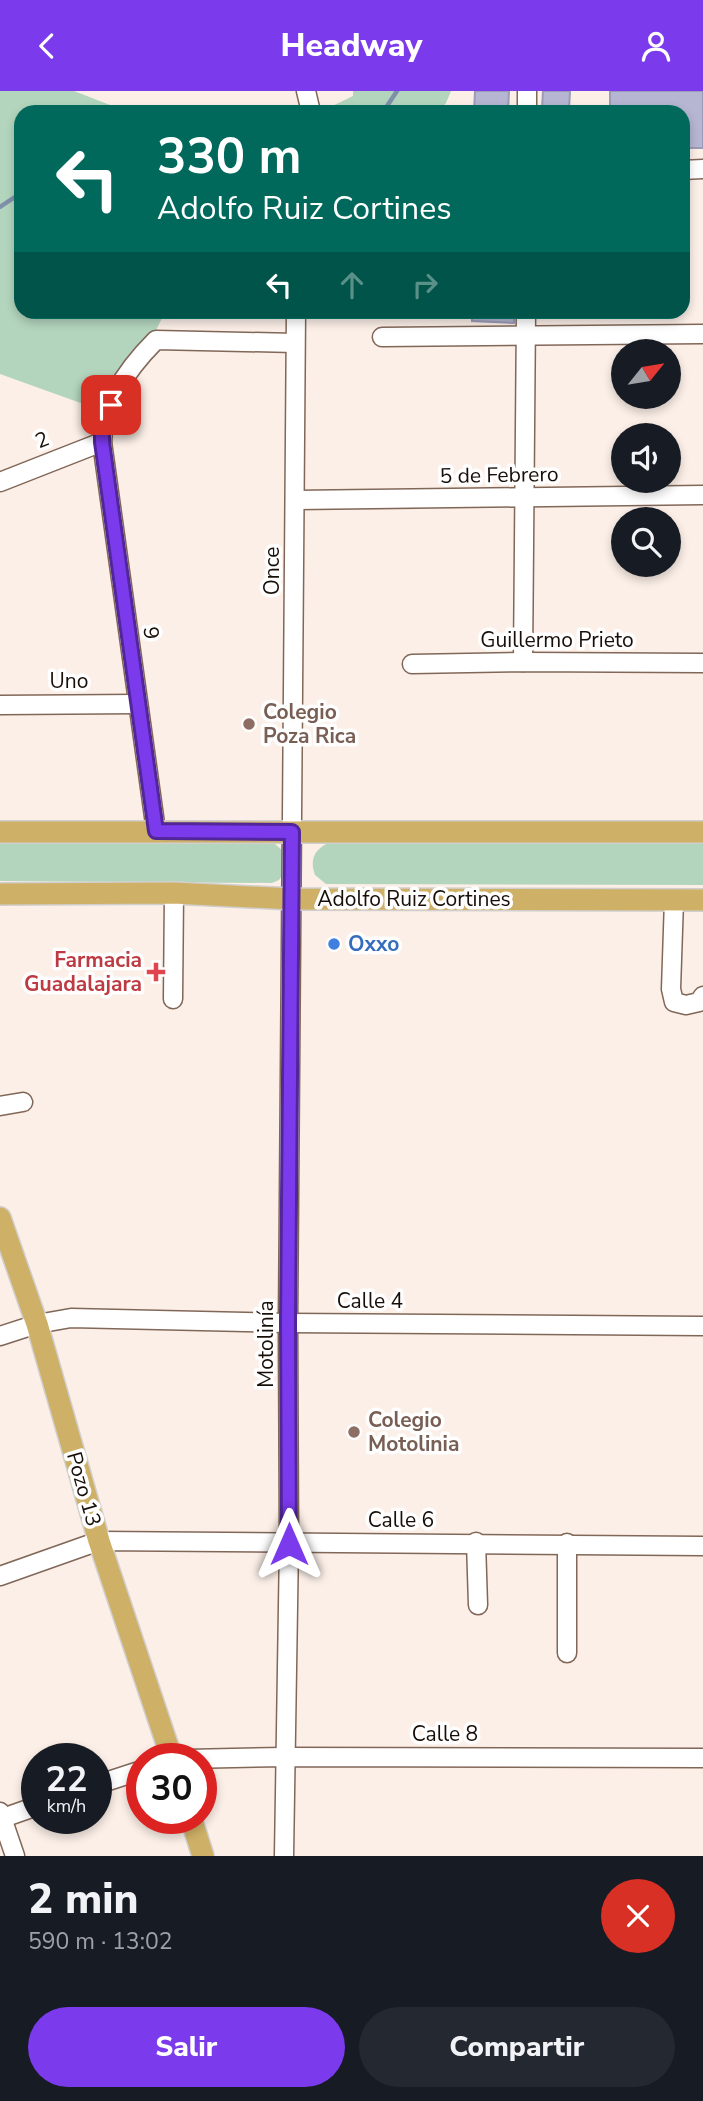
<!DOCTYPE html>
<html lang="es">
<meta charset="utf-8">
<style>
:root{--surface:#171b24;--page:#242831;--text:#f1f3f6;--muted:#9ea1a6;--accent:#7c3aed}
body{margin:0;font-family:"Nunito Sans",sans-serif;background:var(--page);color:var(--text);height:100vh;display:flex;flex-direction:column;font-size:26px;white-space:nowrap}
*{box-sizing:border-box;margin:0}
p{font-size:23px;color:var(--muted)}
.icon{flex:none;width:38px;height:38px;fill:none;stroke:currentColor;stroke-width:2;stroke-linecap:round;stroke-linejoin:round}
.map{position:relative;height:1765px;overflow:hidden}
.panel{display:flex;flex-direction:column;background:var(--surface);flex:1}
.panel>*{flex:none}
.guide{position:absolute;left:14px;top:14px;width:676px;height:214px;border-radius:21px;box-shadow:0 4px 10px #0003;background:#00695c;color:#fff;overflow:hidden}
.needle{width:46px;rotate:60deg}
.buttons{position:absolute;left:611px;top:248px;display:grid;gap:14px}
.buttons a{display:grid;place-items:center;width:70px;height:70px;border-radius:50%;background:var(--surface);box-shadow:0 4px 10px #0003;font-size:35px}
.speed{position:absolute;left:21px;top:1652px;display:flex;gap:14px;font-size:35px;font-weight:700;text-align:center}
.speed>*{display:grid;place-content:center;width:91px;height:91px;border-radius:50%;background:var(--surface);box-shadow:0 4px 10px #0003;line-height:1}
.speed small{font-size:18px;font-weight:400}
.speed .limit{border:10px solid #d22;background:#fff;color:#111}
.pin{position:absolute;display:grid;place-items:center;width:60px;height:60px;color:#fff;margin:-30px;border-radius:14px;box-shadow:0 4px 10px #0006}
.me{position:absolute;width:77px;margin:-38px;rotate:0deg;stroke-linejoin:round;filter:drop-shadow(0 0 5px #0008)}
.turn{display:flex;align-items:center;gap:24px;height:147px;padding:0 28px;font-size:32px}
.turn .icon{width:91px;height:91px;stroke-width:2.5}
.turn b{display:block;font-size:49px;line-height:60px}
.lanes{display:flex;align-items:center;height:66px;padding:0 28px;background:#0003;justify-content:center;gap:35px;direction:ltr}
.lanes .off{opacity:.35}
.round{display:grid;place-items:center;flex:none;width:74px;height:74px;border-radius:37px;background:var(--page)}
.head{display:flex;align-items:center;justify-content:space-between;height:119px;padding:0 28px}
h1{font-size:42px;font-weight:800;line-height:52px}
.button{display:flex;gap:14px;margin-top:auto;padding:14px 28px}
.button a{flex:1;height:80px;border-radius:42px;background:var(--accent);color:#fff;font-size:28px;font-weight:800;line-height:80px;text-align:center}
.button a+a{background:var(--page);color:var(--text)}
header{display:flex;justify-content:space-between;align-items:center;height:91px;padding:0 28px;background:var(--accent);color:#fff;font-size:32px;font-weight:800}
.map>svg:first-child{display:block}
.green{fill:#b3d5bd}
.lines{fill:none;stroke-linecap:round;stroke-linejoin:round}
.stream{stroke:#8190aa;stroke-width:4.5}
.building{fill:#b6b5d2;stroke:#9b9bb7;stroke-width:2}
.minor-casing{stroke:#816758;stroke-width:21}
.major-casing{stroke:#d1cfce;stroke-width:24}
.minor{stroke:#fff;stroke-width:18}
.major{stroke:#ceb067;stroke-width:21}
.route-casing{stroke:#51269a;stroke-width:18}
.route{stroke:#7c3aed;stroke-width:12}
.education-dot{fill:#8d6e63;stroke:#fefefe;stroke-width:2.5}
.shop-dot{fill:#3f7fe0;stroke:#fefefe;stroke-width:2.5}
.health-dot{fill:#e0444e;stroke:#fefefe;stroke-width:2.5}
.labels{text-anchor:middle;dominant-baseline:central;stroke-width:7;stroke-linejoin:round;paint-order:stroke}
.street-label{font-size:21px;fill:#170e08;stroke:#fefefe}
.education-label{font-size:21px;font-weight:bold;fill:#785e54;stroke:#fefefe;text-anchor:start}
.shop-label{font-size:21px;font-weight:bold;fill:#366cbe;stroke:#fefefe;text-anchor:start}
.health-label{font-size:21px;font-weight:bold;fill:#be3a42;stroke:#fefefe;text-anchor:end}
</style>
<header><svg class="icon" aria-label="back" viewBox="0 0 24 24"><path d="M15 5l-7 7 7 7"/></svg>Headway<svg class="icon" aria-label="person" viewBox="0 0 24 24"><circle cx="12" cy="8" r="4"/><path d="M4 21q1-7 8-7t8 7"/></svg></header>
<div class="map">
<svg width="703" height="1765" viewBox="0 0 703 1765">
<rect width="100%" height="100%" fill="#fbefe7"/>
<g class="green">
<path d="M0 0H74L128 21H21V220L165 221 121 310 89 315 0 283Z"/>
<path d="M353 0H451L446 12 438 21H320L353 5Z"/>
<path d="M331 751 703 753V794L326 793 315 784C309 768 315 757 331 751Z"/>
<path d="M0 753H275L284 761 286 779 279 789 272 792 0 790Z"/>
</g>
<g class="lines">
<g class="stream">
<path d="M383 21 397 0"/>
<path d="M0 116 21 102"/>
</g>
</g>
<g class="building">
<path d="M475 0H509L508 21H474Z"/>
<path d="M543 0H570L569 19 542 18Z"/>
<path d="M610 0H703V57H682V21H610Z"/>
<path d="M472 220H514V232L472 230Z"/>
</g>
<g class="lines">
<defs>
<g id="minor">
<path d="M306 0 311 21"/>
<path d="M527 21V0"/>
<path d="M682 79 703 78"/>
<path d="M382 246 703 243"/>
<path d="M0 391 102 351"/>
<path d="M295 409 703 404"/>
<path d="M523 571 526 220"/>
<path d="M412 573 523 571 703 572"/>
<path d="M0 614 138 613"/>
<path d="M156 740 102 351C103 312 129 276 156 249L295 252"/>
<path d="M674 809 671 898 674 911 686 914 699 911 703 905"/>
<path d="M173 908 174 802"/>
<path d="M0 1015 23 1011"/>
<path d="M0 1245 37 1233 71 1227 288 1232 703 1235"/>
<path d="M476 1451 478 1514"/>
<path d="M567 1452V1562"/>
<path d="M0 1485 99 1450 703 1455"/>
<path d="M187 1668 284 1666 703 1667"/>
<path d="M96 1694 142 1679"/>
<path d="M0 1721 15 1765"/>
<path d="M0 1728 37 1715"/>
<path d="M284 1765 289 1453 288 1232 296 220"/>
</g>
<g id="major">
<path d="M0 741H703"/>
<path d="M0 803 174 802 292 808 703 809"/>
<path d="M0 1127 37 1233 99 1450 172 1668"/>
<path d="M191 1727 203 1765"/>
</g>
</defs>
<use href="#minor" class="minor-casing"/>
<use href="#major" class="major-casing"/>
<use href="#minor" class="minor"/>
<use href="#major" class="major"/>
</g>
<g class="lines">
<defs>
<path id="route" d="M111 314 102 331V351L156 740 292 741 288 1232 289 1453"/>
</defs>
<use href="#route" class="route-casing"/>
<use href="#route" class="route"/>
</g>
<g class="education-dot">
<circle cx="249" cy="633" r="7"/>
<circle cx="354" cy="1341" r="7"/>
</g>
<circle class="shop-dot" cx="334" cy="853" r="7"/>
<path class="health-dot" d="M152.5 870.5h7v7h7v7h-7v7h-7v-7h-7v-7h7z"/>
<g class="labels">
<g class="street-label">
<text transform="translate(42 349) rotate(-22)">2</text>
<text transform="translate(499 384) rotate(-1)">5 de Febrero</text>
<text transform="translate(272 480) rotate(-90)">Once</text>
<text transform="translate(151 542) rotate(82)">9</text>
<text x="557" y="549">Guillermo Prieto</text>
<text x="69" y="590">Uno</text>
<text x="414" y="808">Adolfo Ruiz Cortines</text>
<text x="370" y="1210">Calle 4</text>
<text transform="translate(266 1253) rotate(-90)">Motolinía</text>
<text transform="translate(84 1398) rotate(74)">Pozo 13</text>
<text x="401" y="1429">Calle 6</text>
<text x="445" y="1643">Calle 8</text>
</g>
<g class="education-label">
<text x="263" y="621">Colegio<tspan x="263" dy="24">Poza Rica</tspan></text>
<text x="368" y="1329">Colegio<tspan x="368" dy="24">Motolinia</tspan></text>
</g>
<g class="shop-label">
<text x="348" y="853">Oxxo</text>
</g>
<g class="health-label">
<text x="142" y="869">Farmacia<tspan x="142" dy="24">Guadalajara</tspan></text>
</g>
</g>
</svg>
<div class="buttons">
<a><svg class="needle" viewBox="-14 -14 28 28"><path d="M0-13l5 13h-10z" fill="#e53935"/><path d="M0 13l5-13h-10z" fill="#9ea1a6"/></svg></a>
<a><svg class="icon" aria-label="sound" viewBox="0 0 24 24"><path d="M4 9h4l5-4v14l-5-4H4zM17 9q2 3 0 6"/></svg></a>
<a><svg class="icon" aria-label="search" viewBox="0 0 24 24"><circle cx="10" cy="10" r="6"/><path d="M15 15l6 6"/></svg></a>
</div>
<div class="speed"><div>22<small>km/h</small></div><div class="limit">30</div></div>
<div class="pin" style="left:111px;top:314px;background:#d93025"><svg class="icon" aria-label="arrive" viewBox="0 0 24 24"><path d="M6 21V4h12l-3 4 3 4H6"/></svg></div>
<svg class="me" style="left:289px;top:1453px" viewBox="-20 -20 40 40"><path d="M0-17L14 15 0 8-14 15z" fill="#7c3aed" stroke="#fff" stroke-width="4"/></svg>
<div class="guide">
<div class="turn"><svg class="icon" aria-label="left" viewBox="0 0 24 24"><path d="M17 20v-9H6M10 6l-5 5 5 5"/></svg><div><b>330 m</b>Adolfo Ruiz Cortines</div></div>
<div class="lanes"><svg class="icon" aria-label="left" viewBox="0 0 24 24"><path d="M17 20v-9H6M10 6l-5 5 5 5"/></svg><svg class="icon off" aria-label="ahead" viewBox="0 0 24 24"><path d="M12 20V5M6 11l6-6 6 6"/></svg><svg class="icon off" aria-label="right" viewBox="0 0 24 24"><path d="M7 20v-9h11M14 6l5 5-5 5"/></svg></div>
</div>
</div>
<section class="panel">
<div class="head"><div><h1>2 min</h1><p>590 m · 13:02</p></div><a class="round" style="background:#d93025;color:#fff"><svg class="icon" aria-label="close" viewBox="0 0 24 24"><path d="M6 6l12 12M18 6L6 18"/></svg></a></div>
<div class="button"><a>Salir</a><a>Compartir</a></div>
</section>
